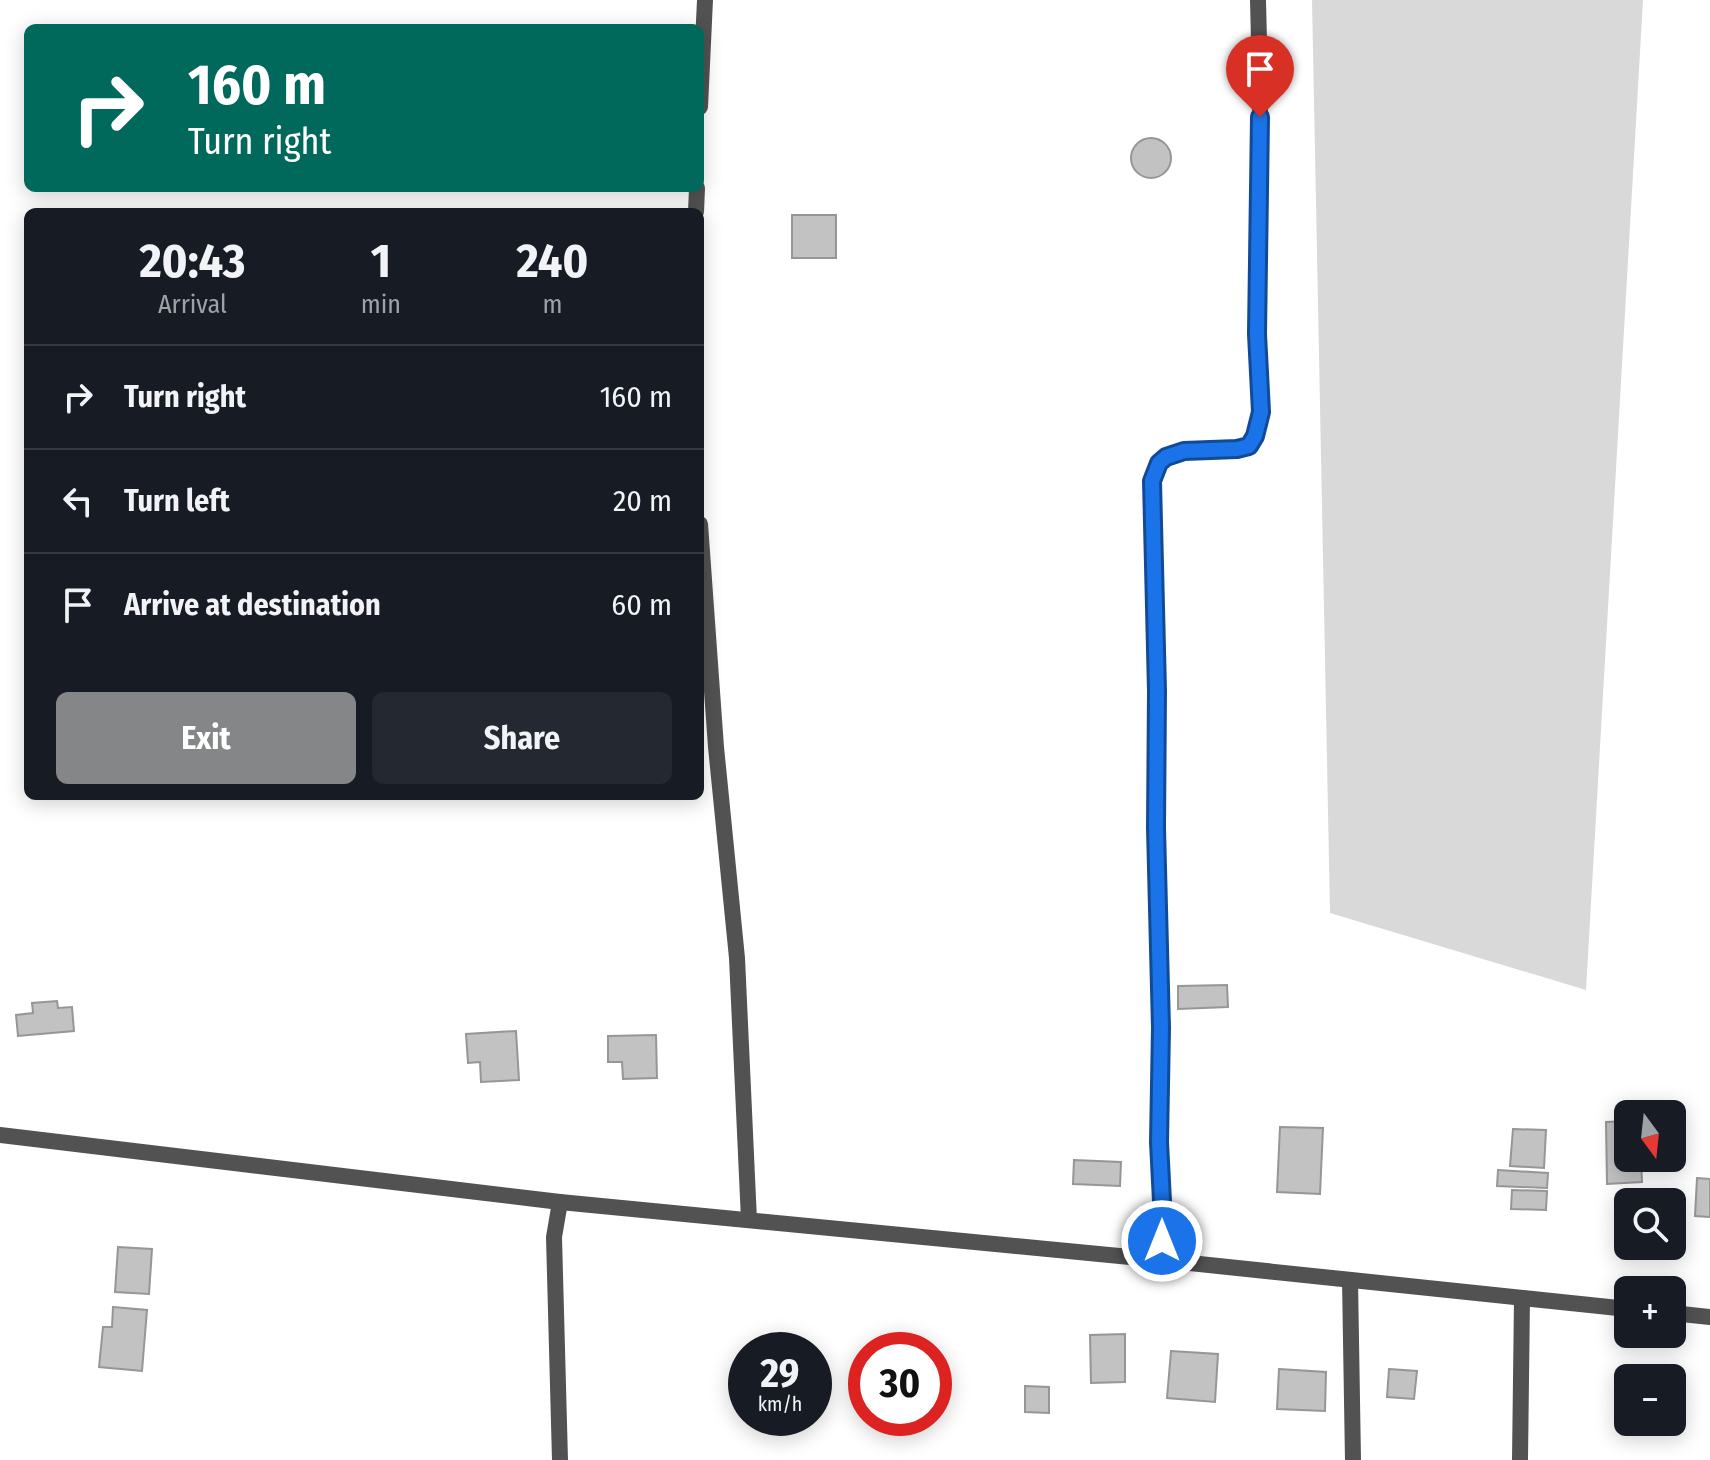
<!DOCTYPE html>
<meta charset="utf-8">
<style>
:root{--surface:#171b24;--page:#242831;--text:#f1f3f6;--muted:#9ea1a6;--line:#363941;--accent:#858687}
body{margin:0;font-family:"Fira Sans Condensed",sans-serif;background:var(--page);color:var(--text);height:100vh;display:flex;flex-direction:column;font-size:30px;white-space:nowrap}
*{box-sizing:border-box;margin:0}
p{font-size:26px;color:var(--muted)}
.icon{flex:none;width:44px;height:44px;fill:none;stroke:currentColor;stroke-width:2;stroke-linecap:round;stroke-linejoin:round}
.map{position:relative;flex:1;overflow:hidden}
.side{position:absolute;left:24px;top:208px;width:680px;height:592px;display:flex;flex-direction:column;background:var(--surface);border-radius:12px;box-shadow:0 4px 20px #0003}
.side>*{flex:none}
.banner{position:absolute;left:24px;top:24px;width:680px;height:168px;border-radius:12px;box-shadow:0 4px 20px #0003;background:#00695c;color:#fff;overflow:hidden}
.needle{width:52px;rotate:165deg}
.buttons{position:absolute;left:1614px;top:1100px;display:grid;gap:16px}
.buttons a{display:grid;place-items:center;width:72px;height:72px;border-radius:12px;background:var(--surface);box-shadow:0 4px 20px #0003;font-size:40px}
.speed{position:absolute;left:728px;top:1332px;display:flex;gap:16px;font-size:40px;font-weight:700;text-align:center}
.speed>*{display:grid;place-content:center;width:104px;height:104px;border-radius:50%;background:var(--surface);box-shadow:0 4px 20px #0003;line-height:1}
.speed small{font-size:20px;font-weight:400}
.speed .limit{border:12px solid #d22;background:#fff;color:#111}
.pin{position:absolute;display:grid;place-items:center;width:68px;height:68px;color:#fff;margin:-82px -34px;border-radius:50% 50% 50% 0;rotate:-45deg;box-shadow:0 0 8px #0007}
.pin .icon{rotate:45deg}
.me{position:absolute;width:88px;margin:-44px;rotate:0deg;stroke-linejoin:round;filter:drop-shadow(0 0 6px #0008)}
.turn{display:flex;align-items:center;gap:28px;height:168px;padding:0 32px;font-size:36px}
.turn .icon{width:104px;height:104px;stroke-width:2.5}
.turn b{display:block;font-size:56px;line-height:68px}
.eta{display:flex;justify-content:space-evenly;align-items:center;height:136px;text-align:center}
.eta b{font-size:48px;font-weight:700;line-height:56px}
.button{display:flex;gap:16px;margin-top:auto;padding:16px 32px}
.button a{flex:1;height:92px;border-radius:12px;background:var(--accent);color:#fff;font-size:32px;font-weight:700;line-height:92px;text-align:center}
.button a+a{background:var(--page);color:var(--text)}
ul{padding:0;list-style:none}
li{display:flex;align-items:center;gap:24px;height:104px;padding:0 32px;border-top:2px solid var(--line)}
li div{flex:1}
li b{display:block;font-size:30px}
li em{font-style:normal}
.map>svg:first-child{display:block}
.green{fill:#d9d9d9}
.building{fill:#c2c2c2;stroke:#969696;stroke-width:2}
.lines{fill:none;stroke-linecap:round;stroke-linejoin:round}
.minor{stroke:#525252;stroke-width:16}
.route-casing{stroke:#114b97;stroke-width:20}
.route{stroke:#1a73e8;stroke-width:14}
</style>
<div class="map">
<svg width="1710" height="1460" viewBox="0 0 1710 1460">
<rect width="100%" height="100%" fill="#fff"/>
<path class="green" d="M1312 0H1643L1586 990 1330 913Z"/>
<g class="building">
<circle cx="1151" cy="158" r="20"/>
<rect x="792" y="215" width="44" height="43"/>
<path d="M1227 985 1228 1007 1178 1009V986Z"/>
<path d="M57 1001 58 1008 72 1007 74 1031 18 1036 16 1015 33 1013 32 1003Z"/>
<path d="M516 1031 519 1080 481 1082 480 1062 468 1063 466 1034Z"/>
<path d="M656 1035 657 1078 623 1079 622 1062H608V1036Z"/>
<path d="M1628 1121V1158H1641L1642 1182 1607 1184 1606 1122Z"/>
<path d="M1280 1127 1323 1128 1320 1194 1277 1192Z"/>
<path d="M1513 1129 1546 1130 1544 1168 1510 1166Z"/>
<path d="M1074 1160 1121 1162 1120 1186 1073 1184Z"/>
<path d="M1498 1170 1548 1173 1547 1188 1497 1186Z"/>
<path d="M1697 1178 1710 1179V1217L1695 1216Z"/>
<path d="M1512 1190 1547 1191 1546 1210 1511 1209Z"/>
<path d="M118 1247 152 1249 149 1294 115 1292Z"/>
<path d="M113 1307 147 1310 142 1371 99 1367 103 1327H112Z"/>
<path d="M1125 1334V1382L1091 1383 1090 1335Z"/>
<path d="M1171 1351 1218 1354 1215 1402 1167 1398Z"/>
<path d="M1279 1369 1326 1372 1325 1411 1277 1409Z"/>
<path d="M1389 1369 1417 1371 1414 1399 1387 1397Z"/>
<path d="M1025 1386 1049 1387V1413L1025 1412Z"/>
</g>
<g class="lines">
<g class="minor">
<path d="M700 107 705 0"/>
<path d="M696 212 697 188"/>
<path d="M700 524 716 747 737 958 749 1220"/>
<path d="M0 1135 560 1202 1161 1260 1628 1309"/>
<path d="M560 1202 554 1237 560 1460"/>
<path d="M1161 1260 1163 1221 1159 1142 1161 1028 1156 828 1157 691 1152 481C1154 476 1155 468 1159 464 1178 436 1240 466 1254 438 1268 411 1257 360 1257 329 1257 258 1261 187 1260 116 1260 77 1259 39 1258 0"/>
<path d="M1350 1280 1353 1460"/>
<path d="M1672 1313 1710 1317"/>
<path d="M1520 1460 1522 1298"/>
</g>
</g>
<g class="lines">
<defs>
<path id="route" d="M1162 1241 1163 1221 1159 1142 1161 1028 1156 828 1157 691 1152 481 1159 463 1166 457 1184 451 1237 449 1249 446 1255 436 1261 412 1257 334 1260 117"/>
</defs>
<use href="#route" class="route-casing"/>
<use href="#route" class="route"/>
</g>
</svg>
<div class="buttons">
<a><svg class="needle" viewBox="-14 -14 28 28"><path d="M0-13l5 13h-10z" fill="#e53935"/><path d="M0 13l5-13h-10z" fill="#9ea1a6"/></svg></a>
<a><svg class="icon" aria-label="search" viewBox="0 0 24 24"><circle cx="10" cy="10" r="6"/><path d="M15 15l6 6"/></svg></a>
<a>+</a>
<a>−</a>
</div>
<div class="speed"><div>29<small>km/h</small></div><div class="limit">30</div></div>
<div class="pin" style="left:1260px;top:117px;background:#d93025"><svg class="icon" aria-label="arrive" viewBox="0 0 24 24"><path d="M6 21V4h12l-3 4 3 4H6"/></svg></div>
<svg class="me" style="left:1162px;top:1241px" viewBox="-20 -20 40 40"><circle r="17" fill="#1a73e8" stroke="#fff" stroke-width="3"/><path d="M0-11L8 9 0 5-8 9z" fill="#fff"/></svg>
<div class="banner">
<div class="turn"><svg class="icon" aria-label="right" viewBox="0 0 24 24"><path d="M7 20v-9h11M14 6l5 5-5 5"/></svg><div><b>160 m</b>Turn right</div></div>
</div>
<section class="side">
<div class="eta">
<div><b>20:43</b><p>Arrival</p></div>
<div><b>1</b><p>min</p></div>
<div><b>240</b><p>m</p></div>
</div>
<ul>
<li><svg class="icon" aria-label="right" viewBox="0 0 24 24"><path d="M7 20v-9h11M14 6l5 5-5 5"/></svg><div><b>Turn right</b></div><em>160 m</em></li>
<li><svg class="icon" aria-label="left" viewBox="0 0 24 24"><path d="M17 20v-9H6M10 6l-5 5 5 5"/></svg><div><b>Turn left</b></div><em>20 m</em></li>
<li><svg class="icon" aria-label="arrive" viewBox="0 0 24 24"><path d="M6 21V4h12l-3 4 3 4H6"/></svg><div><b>Arrive at destination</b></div><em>60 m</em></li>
</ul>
<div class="button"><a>Exit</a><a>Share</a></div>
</section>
</div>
